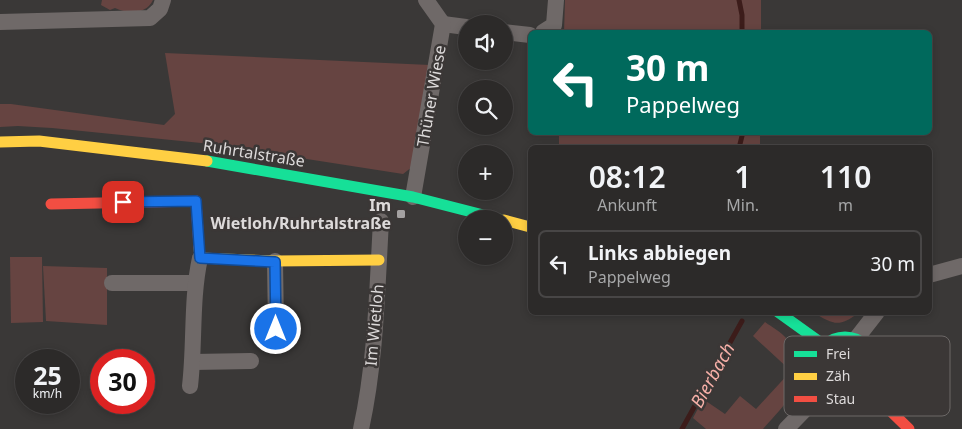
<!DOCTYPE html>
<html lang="de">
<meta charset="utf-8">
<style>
:root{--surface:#2c2a29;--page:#343231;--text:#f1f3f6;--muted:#a6a7a8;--line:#484646}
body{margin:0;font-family:"Noto Sans",sans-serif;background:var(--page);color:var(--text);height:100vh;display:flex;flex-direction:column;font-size:19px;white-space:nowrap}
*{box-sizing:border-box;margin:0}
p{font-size:16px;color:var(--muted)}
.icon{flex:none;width:28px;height:28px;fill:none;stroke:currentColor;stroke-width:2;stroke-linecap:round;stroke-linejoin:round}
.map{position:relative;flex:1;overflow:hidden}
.side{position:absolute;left:528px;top:145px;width:404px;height:170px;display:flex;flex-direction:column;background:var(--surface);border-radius:8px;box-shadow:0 2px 8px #0003,0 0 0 1px var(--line)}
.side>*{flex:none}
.guide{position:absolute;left:528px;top:30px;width:404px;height:105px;border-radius:8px;box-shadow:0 2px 8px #0003,0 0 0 1px var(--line);background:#00695c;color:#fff;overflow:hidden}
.controls{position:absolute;left:458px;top:15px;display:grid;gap:10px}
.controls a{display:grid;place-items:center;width:55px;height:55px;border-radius:50%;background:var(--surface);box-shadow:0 2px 8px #0003,0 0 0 1px var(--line);font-size:25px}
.speed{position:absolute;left:15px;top:349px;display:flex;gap:10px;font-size:25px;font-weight:700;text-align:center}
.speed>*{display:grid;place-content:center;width:65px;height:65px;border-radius:50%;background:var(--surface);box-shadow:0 2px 8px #0003,0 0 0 1px var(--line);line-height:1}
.speed small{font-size:12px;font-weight:400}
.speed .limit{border:8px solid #d22;background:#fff;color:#111}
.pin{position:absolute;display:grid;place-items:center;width:42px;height:42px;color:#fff;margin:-21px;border-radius:10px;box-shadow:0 2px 8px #0006}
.me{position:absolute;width:55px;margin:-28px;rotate:0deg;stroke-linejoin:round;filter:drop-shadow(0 0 4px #0008)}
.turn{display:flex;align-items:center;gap:18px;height:105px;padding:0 15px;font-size:22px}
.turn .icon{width:65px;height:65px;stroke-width:2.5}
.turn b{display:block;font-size:35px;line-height:42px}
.eta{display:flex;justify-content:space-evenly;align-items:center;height:85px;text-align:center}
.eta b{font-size:30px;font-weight:600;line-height:35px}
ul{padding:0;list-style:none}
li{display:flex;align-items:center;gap:15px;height:68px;margin:0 10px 8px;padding:0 5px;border:2px solid var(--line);border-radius:8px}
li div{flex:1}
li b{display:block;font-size:19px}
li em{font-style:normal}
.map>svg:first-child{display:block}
.green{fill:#664441}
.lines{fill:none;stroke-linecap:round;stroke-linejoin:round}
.stream{stroke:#3c1c1a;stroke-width:5}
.street{stroke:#6f6968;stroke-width:16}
.fast{stroke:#16e098;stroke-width:11}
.slow{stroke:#ffcf43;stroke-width:11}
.jam{stroke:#f24e42;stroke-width:11}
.route-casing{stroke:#114b97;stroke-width:12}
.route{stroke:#1a73e8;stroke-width:9}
.poi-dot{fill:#a4a1a1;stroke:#3b3736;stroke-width:2}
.labels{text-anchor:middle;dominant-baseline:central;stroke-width:5;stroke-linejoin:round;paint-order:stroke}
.street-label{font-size:16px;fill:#dddada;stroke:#3b3736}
.poi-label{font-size:16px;font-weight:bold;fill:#dddada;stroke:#3b3736;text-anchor:end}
.water-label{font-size:18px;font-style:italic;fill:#f7b0a8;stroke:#3b3736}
.key{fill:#3b3736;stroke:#6c6867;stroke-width:1}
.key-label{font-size:14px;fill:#dddada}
</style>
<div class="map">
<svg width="962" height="429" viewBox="0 0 962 429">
<rect width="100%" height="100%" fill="#3a3837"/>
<g class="green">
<path d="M102 0H153C146 15 128 14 115 8L110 10 101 5Z"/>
<path d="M565 0H761V32H564Z"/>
<path d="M165 53 430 65 412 167 403 174 211 144 52 128 18 126 0 127V104H11L164 125 175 114Z"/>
<rect x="559" y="133" width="201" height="14"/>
<path d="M10 257H42L43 322 11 323Z"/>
<path d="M43 266 107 268V325L46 321Z"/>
<path d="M814 313H858C839 328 833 324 814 313Z"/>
<path d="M765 322C772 327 781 332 787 339 820 373 786 403 763 429H706L693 418 703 399 725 414 740 396 756 409 791 371 753 336Z"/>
</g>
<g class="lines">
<g class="stream">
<path d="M739 0 742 15V32"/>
<path d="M739 148 743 132"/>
<path d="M682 429 742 321"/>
</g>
<g class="street">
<path d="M0 22 150 18 160 9 163 0"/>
<path d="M443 24 466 27"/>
<path d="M504 32 530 35"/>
<path d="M543 32 554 25 556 0"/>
<path d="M413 197 443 24 426 0"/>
<path d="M275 261 276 329"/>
<path d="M929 275 962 266"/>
<path d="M112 283H195"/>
<path d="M856 339 877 312"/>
<path d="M193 362 251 361"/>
<path d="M190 386C195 343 191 300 200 258"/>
<path d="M361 429C376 361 377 290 381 221"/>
<path d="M786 429 825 389"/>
</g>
<g class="fast">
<path d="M207 161 413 197 499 219"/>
<path d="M778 312 824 345"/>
<circle cx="845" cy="366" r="29"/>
</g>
<g class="slow">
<path d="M0 142 39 141 207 161"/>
<path d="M504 220 530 227"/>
<path d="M199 247 200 258 275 261 379 260"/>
</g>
<g class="jam">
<path d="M51 204 196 201 199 247"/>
<path d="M866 387 909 429"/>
</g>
</g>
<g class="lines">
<defs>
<path id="route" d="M123 202 196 201 200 258 275 262 276 329"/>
</defs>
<use href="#route" class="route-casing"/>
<use href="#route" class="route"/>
</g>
<rect class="poi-dot" x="396" y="209" width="10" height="10" rx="2.5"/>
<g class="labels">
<g class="street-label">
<text transform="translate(431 96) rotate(-80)">Thüner Wiese</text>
<text transform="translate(254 153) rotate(9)">Ruhrtalstraße</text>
<text transform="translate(374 325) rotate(-85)">Im Wietloh</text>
</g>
<g class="poi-label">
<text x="391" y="205">Im<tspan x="391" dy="18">Wietloh/Ruhrtalstraße</tspan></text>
</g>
<g class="water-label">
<text transform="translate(712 375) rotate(-61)">Bierbach</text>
</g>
</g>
<rect x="784" y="336" width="166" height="80" rx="8" class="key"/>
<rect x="794" y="351" width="23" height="6" fill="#16e098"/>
<rect x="794" y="373" width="23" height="7" fill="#ffcf43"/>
<rect x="794" y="396" width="23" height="6" fill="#f24e42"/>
<g class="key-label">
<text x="826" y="359">Frei</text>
<text x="826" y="381">Zäh</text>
<text x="826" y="404">Stau</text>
</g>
</svg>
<div class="controls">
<a><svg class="icon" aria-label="sound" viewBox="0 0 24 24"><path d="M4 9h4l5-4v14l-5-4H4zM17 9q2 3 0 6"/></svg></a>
<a><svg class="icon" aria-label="search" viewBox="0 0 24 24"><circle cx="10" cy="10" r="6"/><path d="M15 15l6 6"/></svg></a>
<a>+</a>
<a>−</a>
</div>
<div class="speed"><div>25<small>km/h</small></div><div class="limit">30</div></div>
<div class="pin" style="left:123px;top:202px;background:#d93025"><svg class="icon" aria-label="arrive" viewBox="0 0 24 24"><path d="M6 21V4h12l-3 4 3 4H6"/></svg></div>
<svg class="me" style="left:276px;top:329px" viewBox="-20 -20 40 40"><circle r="17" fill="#1a73e8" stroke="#fff" stroke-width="3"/><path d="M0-11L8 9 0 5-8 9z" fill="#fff"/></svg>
<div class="guide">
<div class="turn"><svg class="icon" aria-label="left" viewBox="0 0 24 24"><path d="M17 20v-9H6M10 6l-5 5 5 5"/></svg><div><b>30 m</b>Pappelweg</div></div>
</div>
<section class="side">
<div class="eta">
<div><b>08:12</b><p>Ankunft</p></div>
<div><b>1</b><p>Min.</p></div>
<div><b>110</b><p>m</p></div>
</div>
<ul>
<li><svg class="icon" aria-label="left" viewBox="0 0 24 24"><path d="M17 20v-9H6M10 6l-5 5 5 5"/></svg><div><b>Links abbiegen</b><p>Pappelweg</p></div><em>30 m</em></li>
</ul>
</section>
</div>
